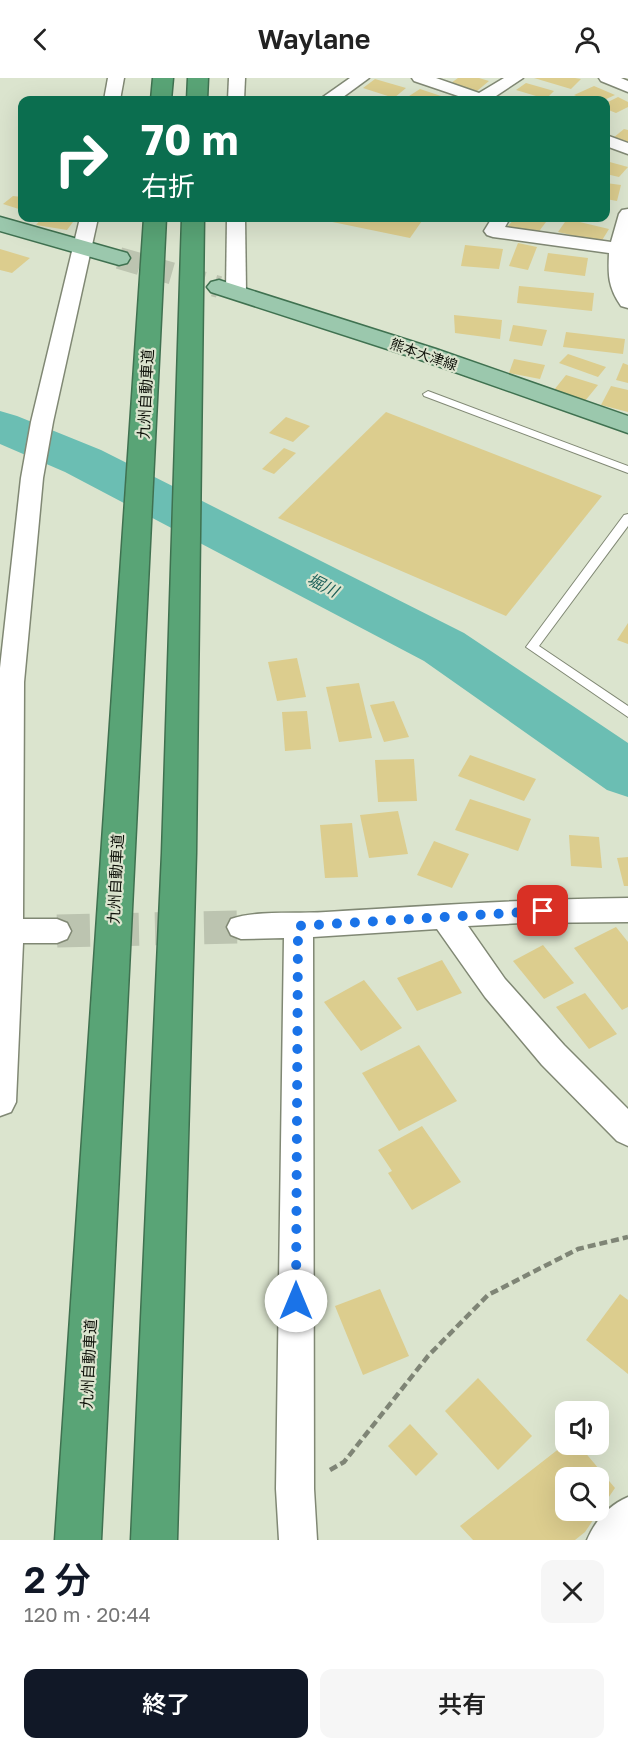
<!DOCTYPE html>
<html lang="ja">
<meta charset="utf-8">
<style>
:root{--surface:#fff;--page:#f6f6f6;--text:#222;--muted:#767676;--accent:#111827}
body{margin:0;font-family:"Golos Text","Noto Sans JP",sans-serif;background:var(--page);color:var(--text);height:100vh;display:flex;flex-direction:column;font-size:22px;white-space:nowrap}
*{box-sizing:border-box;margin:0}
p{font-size:20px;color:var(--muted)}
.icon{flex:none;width:33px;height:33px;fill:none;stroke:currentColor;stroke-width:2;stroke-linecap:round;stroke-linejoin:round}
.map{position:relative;height:1462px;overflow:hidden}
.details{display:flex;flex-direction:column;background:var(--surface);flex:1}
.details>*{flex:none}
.guide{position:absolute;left:18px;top:18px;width:592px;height:126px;border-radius:12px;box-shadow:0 6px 24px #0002;background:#0b6e4f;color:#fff;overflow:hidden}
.tools{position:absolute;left:555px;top:1323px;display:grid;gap:12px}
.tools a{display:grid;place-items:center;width:54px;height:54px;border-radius:12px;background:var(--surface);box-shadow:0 6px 24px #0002;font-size:30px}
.pin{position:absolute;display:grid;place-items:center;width:51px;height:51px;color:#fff;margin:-26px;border-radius:12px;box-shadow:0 3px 9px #0006}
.me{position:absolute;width:66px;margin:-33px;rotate:0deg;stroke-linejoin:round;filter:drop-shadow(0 0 4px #0008)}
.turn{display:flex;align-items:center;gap:21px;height:126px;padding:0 24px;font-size:27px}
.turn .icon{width:78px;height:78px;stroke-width:2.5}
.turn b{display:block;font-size:42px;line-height:51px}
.round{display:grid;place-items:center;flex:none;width:63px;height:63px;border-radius:12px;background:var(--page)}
.head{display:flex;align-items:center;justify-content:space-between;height:102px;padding:0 24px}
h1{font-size:36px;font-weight:600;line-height:45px;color:var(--accent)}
.action{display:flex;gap:12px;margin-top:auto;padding:12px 24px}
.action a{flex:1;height:69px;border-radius:12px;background:var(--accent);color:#fff;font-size:24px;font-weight:600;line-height:69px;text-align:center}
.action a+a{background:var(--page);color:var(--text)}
header{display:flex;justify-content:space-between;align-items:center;height:78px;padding:0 24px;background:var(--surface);font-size:27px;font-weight:600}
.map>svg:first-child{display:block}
.water{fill:#6bbeb3;stroke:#4f8a80;stroke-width:1.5}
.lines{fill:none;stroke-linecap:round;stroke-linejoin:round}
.river{fill:#6bbeb3;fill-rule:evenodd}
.building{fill:#dccd8e;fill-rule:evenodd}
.street-tunnel{stroke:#bcc4b0;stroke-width:33;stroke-dasharray:33 16;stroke-linecap:butt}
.primary-tunnel{stroke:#bcc4b0;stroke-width:22;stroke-dasharray:22 11;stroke-linecap:butt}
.lane-casing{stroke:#808874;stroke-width:2}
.street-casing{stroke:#808874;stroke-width:3}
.primary-casing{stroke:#3f7150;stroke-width:3}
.highway-casing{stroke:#3f7150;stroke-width:3}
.path{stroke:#7f8576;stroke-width:4.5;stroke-dasharray:8 4;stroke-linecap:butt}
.lane{fill:#fff;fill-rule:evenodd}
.street{fill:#fff;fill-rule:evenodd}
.primary{fill:#9bc8ad;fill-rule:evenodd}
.highway{fill:#59a476;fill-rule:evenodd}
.route{stroke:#1a73e8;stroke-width:10;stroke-dasharray:0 18}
.labels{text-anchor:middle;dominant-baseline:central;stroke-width:4.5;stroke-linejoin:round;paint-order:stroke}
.far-street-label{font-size:14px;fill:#0e1109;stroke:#dbe4ce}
.street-label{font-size:15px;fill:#0e1109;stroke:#dbe4ce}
.water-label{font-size:16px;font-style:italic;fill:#1a5e57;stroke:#dbe4ce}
</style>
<header><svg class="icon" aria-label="back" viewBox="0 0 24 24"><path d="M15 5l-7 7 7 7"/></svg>Waylane<svg class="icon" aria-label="person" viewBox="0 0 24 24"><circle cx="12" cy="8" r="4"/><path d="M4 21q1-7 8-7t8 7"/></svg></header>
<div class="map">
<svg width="628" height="1462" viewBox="0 0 628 1462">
<rect width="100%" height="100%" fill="#dbe4ce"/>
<path class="water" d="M516 616 628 690V707Z"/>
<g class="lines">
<path class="river" d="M0 333 17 338 101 372 464 555 628 665V719L607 712 424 583 65 394 0 366Z"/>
</g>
<g class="building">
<path d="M458 0H479L489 3 477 13 451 5Z"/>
<path d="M534 0H575L581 1 571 11Z"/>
<path d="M375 1 406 10 394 20 363 10Z"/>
<path d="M526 5 554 13 546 21 516 12Z"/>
<path d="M594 8 615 17 604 22H585L574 17Z"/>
<path d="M420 11 453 22H412L406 20Z"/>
<path d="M618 19 628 24V29L616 35 606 31V25Z"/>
<path d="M624 51 628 52V65L613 60Z"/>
<path d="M606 83 628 89 619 99 606 96Z"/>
<path d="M606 105 621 107 617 123 606 121Z"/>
<path d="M13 118 22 119V132L3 126Z"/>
<path d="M42 140H76L67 152 36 147Z"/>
<path d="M313 140H424L410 160Z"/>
<path d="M515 140H549L537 156 507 149Z"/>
<path d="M567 141 609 151 601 164 558 154Z"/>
<path d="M518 165 537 169 528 192 509 188Z"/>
<path d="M465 167 503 171 499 191 461 188Z"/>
<path d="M0 171 30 180 12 195 0 192Z"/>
<path d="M548 175 588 180 585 198 544 193Z"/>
<path d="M519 208 594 215 592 233 517 225Z"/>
<path d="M454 237 502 242 500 261 455 255Z"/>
<path d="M513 247 547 252 542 268 509 263Z"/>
<path d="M566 254 625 261 623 276 563 269Z"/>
<path d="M568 276 606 289 598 299 559 285Z"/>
<path d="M514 281 545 287 540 301 509 295Z"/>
<path d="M623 285 628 287V305L616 302Z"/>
<path d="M566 297 598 307 585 323 554 312Z"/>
<path d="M611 308 628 312V334L601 327Z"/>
<path d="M386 334 602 418 506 538 278 440Z"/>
<path d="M286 339 310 348 293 364 269 355Z"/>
<path d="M284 370 296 375 274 396 262 391Z"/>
<path d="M628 545V566L617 562Z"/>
<path d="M297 580 306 619 277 623 268 584Z"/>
<path d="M359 605 372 660 339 664 326 609Z"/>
<path d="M394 623 409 659 384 664 370 627Z"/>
<path d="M307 633 311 671 285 673 282 634Z"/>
<path d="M470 677 536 701 524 723 458 698Z"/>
<path d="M414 681 417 723 378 724 375 682Z"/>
<path d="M470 721 531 741 518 773 455 752Z"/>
<path d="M398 733 408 776 369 780 360 737Z"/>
<path d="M352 745 358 799 325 800 320 747Z"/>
<path d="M569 757 599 759 602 790 571 788Z"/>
<path d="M434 763 469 776 452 810 417 797Z"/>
<path d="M628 779V808H624L617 780Z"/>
<path d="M616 849 628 864V929L622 932 574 870Z"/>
<path d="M543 867 574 905 544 921 513 883Z"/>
<path d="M442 882 462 915 417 933 397 900Z"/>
<path d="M364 902 402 950 361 973 324 924Z"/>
<path d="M585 915 617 956 589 971 556 929Z"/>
<path d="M419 967 457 1023 399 1053 362 995Z"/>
<path d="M422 1048 461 1104 412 1132 388 1095 392 1093 378 1072Z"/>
<path d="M380 1211 409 1278 363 1297 335 1228Z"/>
<path d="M620 1216 628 1222V1296L586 1262Z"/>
<path d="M478 1300 532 1358 498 1392 445 1333Z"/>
<path d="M410 1346 438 1376 416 1398 388 1368Z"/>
<path d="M565 1366H578L615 1410 585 1454 575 1462H473L460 1448ZM566 1400H598V1432H566Z"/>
</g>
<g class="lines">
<path class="street-tunnel" d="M57 853 241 849"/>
<path class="primary-tunnel" d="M119 180 219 209"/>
<defs>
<g id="lane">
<path d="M428 313 628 388V395L424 318 423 316Z"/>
<path d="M628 436V448L539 568 628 628V639L526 569 624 437Z"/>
</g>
<g id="street">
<path d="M108 0H124L120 22H104Z"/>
<path d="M229 0H245L244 22H228Z"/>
<path d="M350 0H369L339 22H321L323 19Z"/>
<path d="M412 0H436L479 15 504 0H523L490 22H470L414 3Z"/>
<path d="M599 0H621L628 3V14L601 3Z"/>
<path d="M606 57 628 65V76L606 68Z"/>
<path d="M628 131V230L621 228C608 209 608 197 609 175L493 159 487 157 484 153 492 140H510L505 149 611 164 619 136 622 132Z"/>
<path d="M80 140H98L53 344 43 400 24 604 23 841H57L67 845 71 853 67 861 57 865H23L16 1024 11 1034 0 1038V590L21 400 31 344Z"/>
<path d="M227 140H245L246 214 243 218H229L226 214Z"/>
<path d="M628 820V844L522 845 468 848 505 901 564 967 628 1031V1068L617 1063 542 987 485 919 437 851 313 859 314 1411 317 1462H279L276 1411 284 860 241 861 231 857 227 849 231 841C257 832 297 836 326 834 427 828 527 821 628 820Z"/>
<path d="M628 1419V1462H587C595 1443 609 1427 628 1419Z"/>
</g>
<g id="primary">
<path d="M0 139 127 175 130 180 127 185 119 187 0 153Z"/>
<path d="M219 202 436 271 628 338V355L418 281 211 214 207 209 211 204Z"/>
</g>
<g id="highway">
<path d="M153 0H173L171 22H151Z"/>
<path d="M188 0H208L207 22H187Z"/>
<path d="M144 140H166L101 1462H55Z"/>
<path d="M182 140H204L196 775 177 1462H131L162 775Z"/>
</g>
</defs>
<use href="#lane" class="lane-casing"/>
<use href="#street" class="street-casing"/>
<use href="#primary" class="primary-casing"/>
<use href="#highway" class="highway-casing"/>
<path class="path" d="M330 1392 344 1384 428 1278 488 1217 578 1171 628 1159"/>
<use href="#lane" class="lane"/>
<use href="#street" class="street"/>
<use href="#primary" class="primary"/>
<use href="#highway" class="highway"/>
</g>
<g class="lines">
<path class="route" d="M296 1223 298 848 543 833"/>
</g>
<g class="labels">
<g class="far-street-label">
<text transform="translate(424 276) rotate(19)">熊本大津線</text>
</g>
<g class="street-label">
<text transform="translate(145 316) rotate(-87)">九州自動車道</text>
<text transform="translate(115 801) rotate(-87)">九州自動車道</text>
<text transform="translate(88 1286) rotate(-87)">九州自動車道</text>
</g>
<g class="water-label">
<text transform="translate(323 507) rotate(27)">堀川</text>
</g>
</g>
</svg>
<div class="tools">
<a><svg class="icon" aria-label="sound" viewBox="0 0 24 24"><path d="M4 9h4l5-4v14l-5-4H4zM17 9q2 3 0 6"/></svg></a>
<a><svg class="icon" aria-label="search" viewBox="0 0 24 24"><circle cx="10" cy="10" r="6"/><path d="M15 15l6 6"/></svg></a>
</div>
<div class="pin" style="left:543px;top:833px;background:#d93025"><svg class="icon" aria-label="arrive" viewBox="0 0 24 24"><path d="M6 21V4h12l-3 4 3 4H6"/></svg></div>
<svg class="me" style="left:296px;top:1223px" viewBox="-20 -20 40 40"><circle r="19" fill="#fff"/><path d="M0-13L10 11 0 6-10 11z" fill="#1a73e8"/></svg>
<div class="guide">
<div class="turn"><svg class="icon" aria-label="right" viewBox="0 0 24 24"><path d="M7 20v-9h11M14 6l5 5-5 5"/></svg><div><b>70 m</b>右折</div></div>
</div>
</div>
<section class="details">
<div class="head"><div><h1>2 分</h1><p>120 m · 20:44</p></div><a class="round"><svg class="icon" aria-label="close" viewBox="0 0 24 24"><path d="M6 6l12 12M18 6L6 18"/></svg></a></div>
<div class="action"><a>終了</a><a>共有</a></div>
</section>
